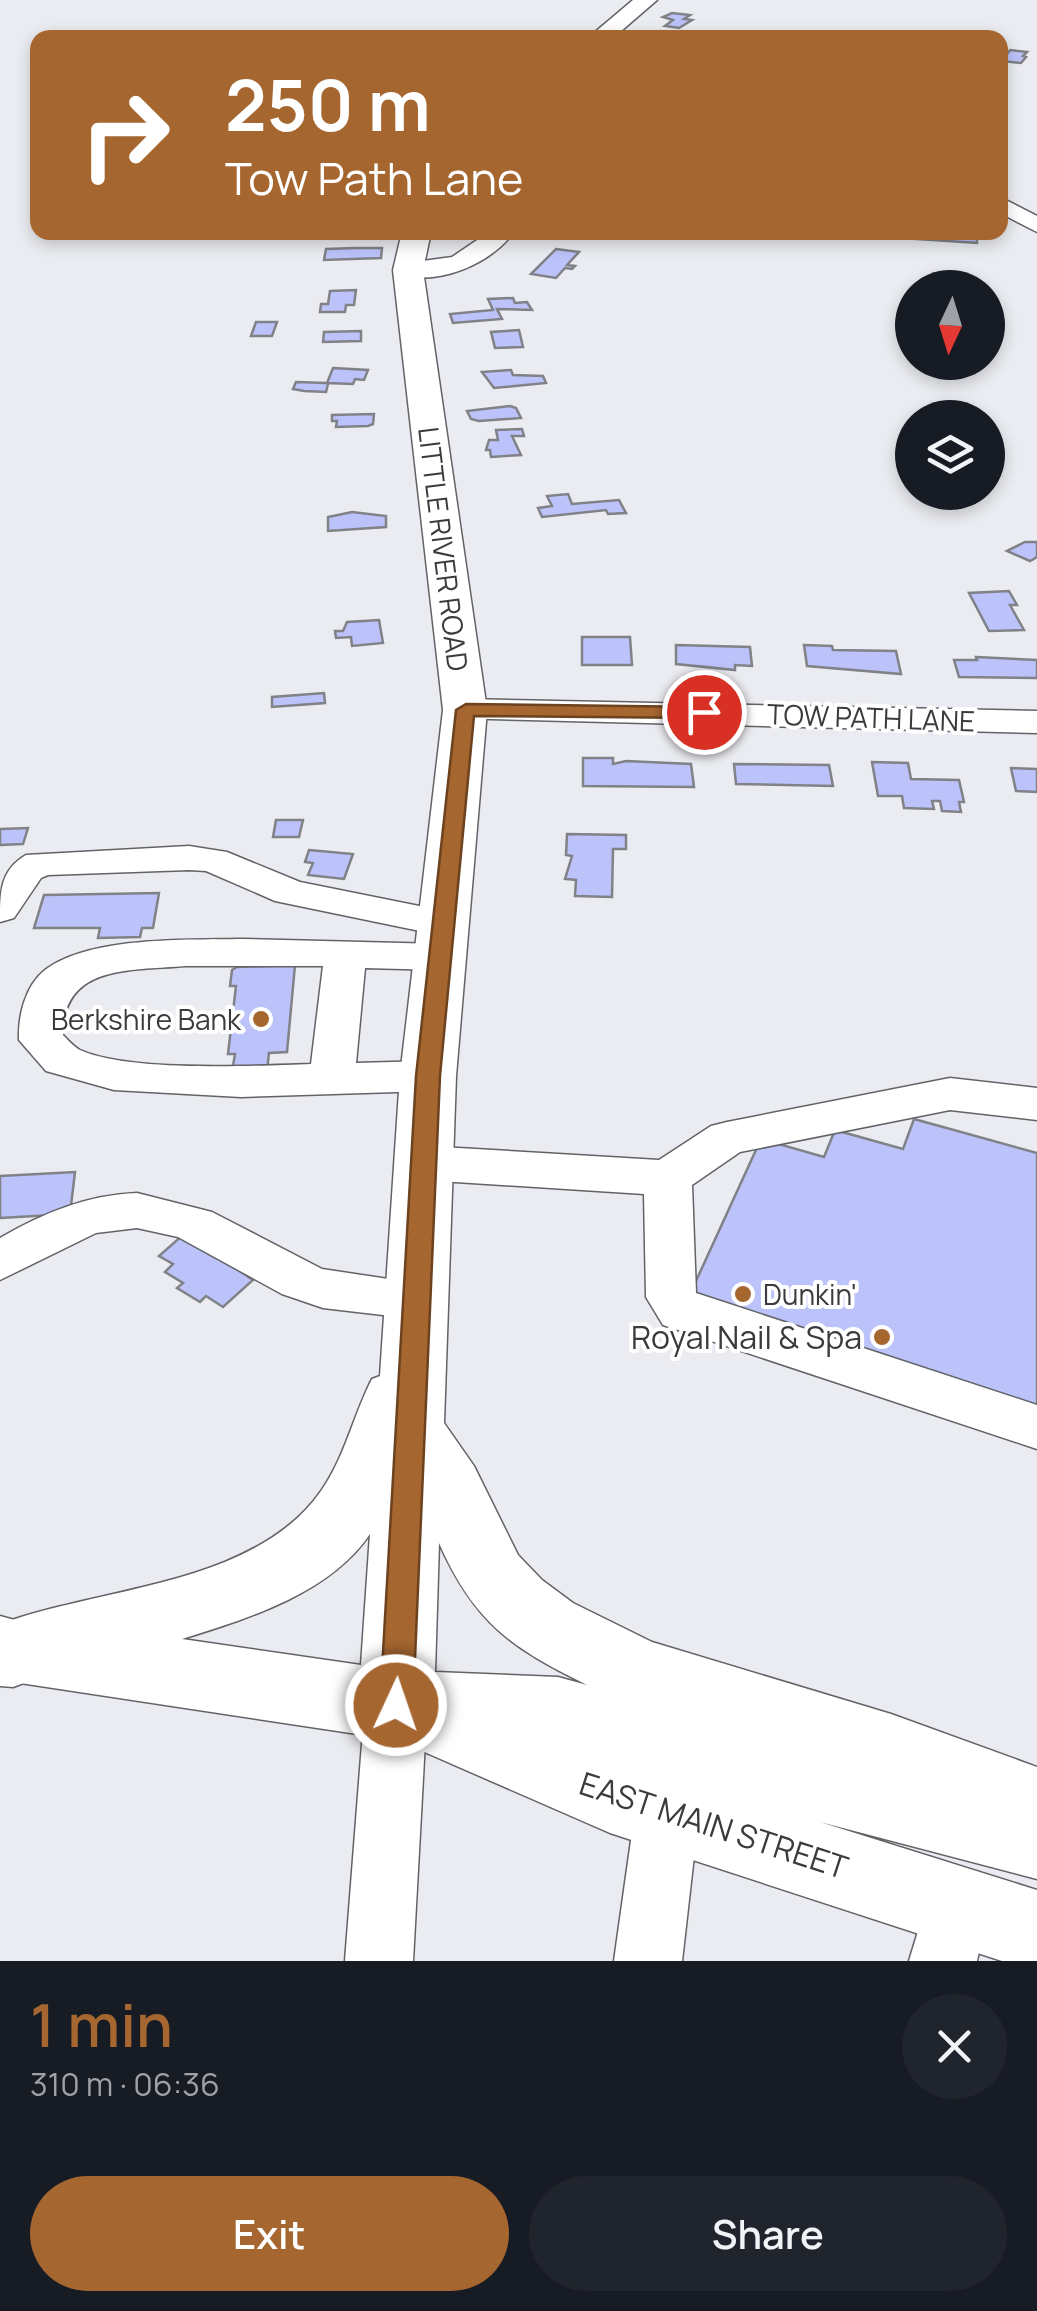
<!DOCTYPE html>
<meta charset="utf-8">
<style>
:root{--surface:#171b24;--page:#20242c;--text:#f1f3f6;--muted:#9ea1a6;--accent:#a66630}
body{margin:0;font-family:Manrope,sans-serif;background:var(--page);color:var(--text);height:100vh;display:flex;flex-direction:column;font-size:38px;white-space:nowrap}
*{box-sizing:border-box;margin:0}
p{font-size:32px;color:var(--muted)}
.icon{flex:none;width:55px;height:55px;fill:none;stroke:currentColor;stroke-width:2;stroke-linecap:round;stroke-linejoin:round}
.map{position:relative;height:1961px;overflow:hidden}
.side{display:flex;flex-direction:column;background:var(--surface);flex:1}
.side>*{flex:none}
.top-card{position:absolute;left:30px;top:30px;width:978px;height:210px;border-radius:20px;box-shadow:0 5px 15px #0003;background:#a66630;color:#fff;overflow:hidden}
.needle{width:65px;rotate:184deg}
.fabs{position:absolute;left:895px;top:270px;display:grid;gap:20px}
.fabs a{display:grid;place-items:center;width:110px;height:110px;border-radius:50%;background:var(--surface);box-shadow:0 5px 15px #0003;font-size:50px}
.pin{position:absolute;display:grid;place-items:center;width:85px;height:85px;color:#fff;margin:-42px;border:5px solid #fff;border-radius:50%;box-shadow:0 2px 10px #0007}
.me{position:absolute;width:110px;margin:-55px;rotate:3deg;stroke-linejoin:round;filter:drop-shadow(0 0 8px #0008)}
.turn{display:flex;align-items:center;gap:35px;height:210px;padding:0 30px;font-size:45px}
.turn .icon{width:130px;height:130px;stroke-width:2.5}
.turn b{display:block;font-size:70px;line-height:85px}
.round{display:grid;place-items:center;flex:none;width:105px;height:105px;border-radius:52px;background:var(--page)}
.overview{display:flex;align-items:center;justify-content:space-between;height:170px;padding:0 30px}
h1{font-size:60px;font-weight:600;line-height:75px;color:var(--accent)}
.cta{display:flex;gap:20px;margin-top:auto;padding:20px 30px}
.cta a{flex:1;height:115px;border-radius:60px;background:var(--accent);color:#fff;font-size:40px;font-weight:600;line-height:115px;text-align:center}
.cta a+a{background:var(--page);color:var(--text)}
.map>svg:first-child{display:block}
.building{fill:#bbc3fa;stroke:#818287;stroke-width:2.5}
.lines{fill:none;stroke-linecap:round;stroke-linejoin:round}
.minor-casing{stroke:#626367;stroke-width:3}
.major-casing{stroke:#626367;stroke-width:3}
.highway-casing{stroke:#626367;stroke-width:3}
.minor{fill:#fff;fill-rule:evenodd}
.major{fill:#fff;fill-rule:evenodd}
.highway{fill:#fff;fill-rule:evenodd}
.route{fill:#a66630;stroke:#6c421f;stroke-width:2.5}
.poi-dot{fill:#a66630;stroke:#fff;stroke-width:4}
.labels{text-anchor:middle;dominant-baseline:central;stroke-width:8;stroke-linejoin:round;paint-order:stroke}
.street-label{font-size:28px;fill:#3b3b3d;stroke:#fff}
.poi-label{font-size:28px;fill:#3b3b3d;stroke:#fff;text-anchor:end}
.near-poi-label{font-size:32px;fill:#3b3b3d;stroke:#fff;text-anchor:end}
.near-street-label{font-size:32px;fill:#3b3b3d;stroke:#fff}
</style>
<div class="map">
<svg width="1037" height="1961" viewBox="0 0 1037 1961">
<rect width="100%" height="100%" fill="#ebecf1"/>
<g class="building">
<path d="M672 13 690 15 684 19 692 20 679 28 665 26 673 20 663 17Z"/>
<path d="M1010 50 1027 52 1023 56 1026 57 1021 63 1002 61Z"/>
<path d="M904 232 977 233V243L903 238Z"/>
<path d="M355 248H382L381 258 324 260 326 249Z"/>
<path d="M556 249 579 252 567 265 575 266 572 269 565 268 556 278 531 274Z"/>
<path d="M356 290 354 305H346L345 312H320L321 304H328L330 291Z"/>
<path d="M513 298 515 303 527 302 532 310 497 309 502 319 453 323 450 314 493 310 488 299Z"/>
<path d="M256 322H277L272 336H251Z"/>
<path d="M519 330 523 347 495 348 491 332Z"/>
<path d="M361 331V341L323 342 324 332Z"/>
<path d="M333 368 368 370 364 380 355 379 353 384 327 383Z"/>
<path d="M511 370 513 375 543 376 546 383 494 388 482 372Z"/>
<path d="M296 382 326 383 328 384 326 392 304 391 293 389Z"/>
<path d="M510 406 516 408 521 418 479 421 471 419 467 411Z"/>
<path d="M374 414 373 424 368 426 336 427 337 421H332V415Z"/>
<path d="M522 429 524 436H512L521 455 491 457 490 450H486L489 440H498L496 430Z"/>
<path d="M568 494 572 504 619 500 626 513 608 514 606 510 542 517 538 508 552 506 547 496Z"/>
<path d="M352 512 386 516V527L328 531V517Z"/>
<path d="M1025 542H1037V557L1030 561 1007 551Z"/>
<path d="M1009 591 1017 605H1010L1024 630 989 631 969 593Z"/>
<path d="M379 620 383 643 352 646 351 637 336 638 335 631H343L347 622Z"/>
<path d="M582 637H630L632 665H582Z"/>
<path d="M676 645 750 647 752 666 735 665V670L676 664Z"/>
<path d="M804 645 832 646 833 650 896 651 901 674 807 666Z"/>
<path d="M976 657 1037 660V678L959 677 954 660H977Z"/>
<path d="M324 693 325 703 272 707V697Z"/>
<path d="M583 758H613V764L626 761 691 764 694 787 583 786Z"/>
<path d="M872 762 908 763 911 779 959 780 964 802H959L961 812 942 811 940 801H932L934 809 904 808 902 796H878Z"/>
<path d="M734 764 829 765 833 786 736 784Z"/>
<path d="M1011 768 1037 769V792L1016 791Z"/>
<path d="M276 820H303L299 837H273Z"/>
<path d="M28 828 23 844 0 845V829Z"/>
<path d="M567 834 626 835V849H613L612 897 575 896 576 880 565 879 572 856 566 855Z"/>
<path d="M309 850 353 854 344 879 308 875 313 863 305 862Z"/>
<path d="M159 893 153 928H142L140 937 98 938 100 928H34L44 895Z"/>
<path d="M295 965 287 1052 269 1053 267 1071 232 1072 235 1054H228L236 986H230L232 970 237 967Z"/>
<path d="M914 1119 1037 1153V1415L685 1305 761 1139 824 1157 835 1130 903 1149Z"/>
<path d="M75 1172 70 1214 0 1218V1176Z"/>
<path d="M185 1233 253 1280 223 1307 206 1296 200 1302 177 1288 183 1283 165 1272 173 1264 159 1256Z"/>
</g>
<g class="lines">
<defs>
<g id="minor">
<path d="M1000 197 1037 216V232L1000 213Z"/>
<path d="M489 232H514C489 265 440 285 399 275L396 270 408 263 452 257Z"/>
<path d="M465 699 1037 711V733L452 718 447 710 452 702Z"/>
<path d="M189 846 227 852 300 882 459 914 465 923 459 932 444 936 275 901 206 871 189 870 48 875 41 878 14 918 0 922C0 892 0 870 26 855Z"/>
<path d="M242 939 440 944 455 948 461 957 455 966 440 970 365 968 356 1063 428 1061 444 1065 450 1076 444 1087 428 1091 241 1097 114 1090 46 1071 19 1040C18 1016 25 986 45 970 90 936 188 940 242 939ZM185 966H323L311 1064C256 1066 128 1072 80 1050 74 1047 68 1040 63 1035 62 964 131 971 185 966Z"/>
<path d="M950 1078 1037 1088V1120L950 1110 740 1152 692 1185 696 1293 1037 1405V1449L663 1325 646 1297 644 1194 424 1180 407 1175 400 1163 407 1151 424 1146 659 1160 711 1126 727 1122Z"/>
<path d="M137 1193 212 1212 322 1269 435 1286 442 1300 435 1314 417 1319 323 1308 282 1294 178 1237 137 1228 96 1233 0 1280V1238C43 1213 87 1195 137 1193Z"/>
<path d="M396 1677 418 1685 427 1705 413 1961H345L365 1705 374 1685Z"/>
<path d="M667 1781 690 1790 699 1812 682 1961H614L635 1812 644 1790Z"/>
<path d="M956 1872 979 1882 989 1905 977 1961H909L933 1882Z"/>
</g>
<g id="major">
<path d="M633 0H657L613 38H588Z"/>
<path d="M402 232H431L423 270 487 710 456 1076 444 1423 474 1466 518 1555 542 1580 573 1603 652 1642 891 1714 1037 1767V1879L820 1822 1037 1890V1961H1002L610 1833 397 1740 0 1680V1624C99 1587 255 1586 321 1491 345 1457 353 1416 372 1379L380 1376 400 1076 443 710 393 270ZM370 1534 361 1665 182 1639C249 1618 329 1594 370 1534ZM439 1543C474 1622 511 1648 587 1685L558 1677 435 1672Z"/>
</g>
<path id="highway" d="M0 1616 40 1627 52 1652 40 1677 13 1687 0 1686Z"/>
</defs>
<use href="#minor" class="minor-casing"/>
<use href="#major" class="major-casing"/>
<use href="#highway" class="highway-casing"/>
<use href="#minor" class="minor"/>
<use href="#major" class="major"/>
<use href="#highway" class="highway"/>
</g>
<path class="route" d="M466 704 704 707 714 712 704 718 474 716 440 1076 413 1705 408 1716 396 1720 385 1716 380 1705 416 1076 456 710Z"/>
<g class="poi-dot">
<circle cx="261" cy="1019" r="10"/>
<circle cx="743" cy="1294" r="10"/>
<circle cx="882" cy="1337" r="10"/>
</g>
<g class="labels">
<g class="street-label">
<text transform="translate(444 549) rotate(83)">LITTLE RIVER ROAD</text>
<text transform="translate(871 717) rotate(2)">TOW PATH LANE</text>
</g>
<g class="poi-label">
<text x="241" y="1019">Berkshire Bank</text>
<text x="763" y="1294" text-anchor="start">Dunkin'</text>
</g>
<g class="near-poi-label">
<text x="862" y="1337">Royal Nail &amp; Spa</text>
</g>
<g class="near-street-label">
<text transform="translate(714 1825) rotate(18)">EAST MAIN STREET</text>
</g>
</g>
</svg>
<div class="fabs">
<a><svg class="needle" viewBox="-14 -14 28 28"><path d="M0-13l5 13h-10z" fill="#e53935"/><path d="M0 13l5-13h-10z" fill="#9ea1a6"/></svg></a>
<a><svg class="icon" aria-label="layers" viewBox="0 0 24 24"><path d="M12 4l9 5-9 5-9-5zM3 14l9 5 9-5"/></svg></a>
</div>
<div class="pin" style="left:704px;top:712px;background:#d93025"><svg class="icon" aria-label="arrive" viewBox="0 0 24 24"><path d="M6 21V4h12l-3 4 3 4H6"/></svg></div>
<svg class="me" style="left:396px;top:1705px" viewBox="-20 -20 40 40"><circle r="17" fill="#a66630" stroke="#fff" stroke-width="3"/><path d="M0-11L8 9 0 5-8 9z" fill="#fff"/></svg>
<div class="top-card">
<div class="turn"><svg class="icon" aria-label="right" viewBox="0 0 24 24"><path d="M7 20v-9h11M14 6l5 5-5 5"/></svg><div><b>250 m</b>Tow Path Lane</div></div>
</div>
</div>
<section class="side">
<div class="overview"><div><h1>1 min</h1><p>310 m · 06:36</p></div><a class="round"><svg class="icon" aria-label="close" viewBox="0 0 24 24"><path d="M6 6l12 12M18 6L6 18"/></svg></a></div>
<div class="cta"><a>Exit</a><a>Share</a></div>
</section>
